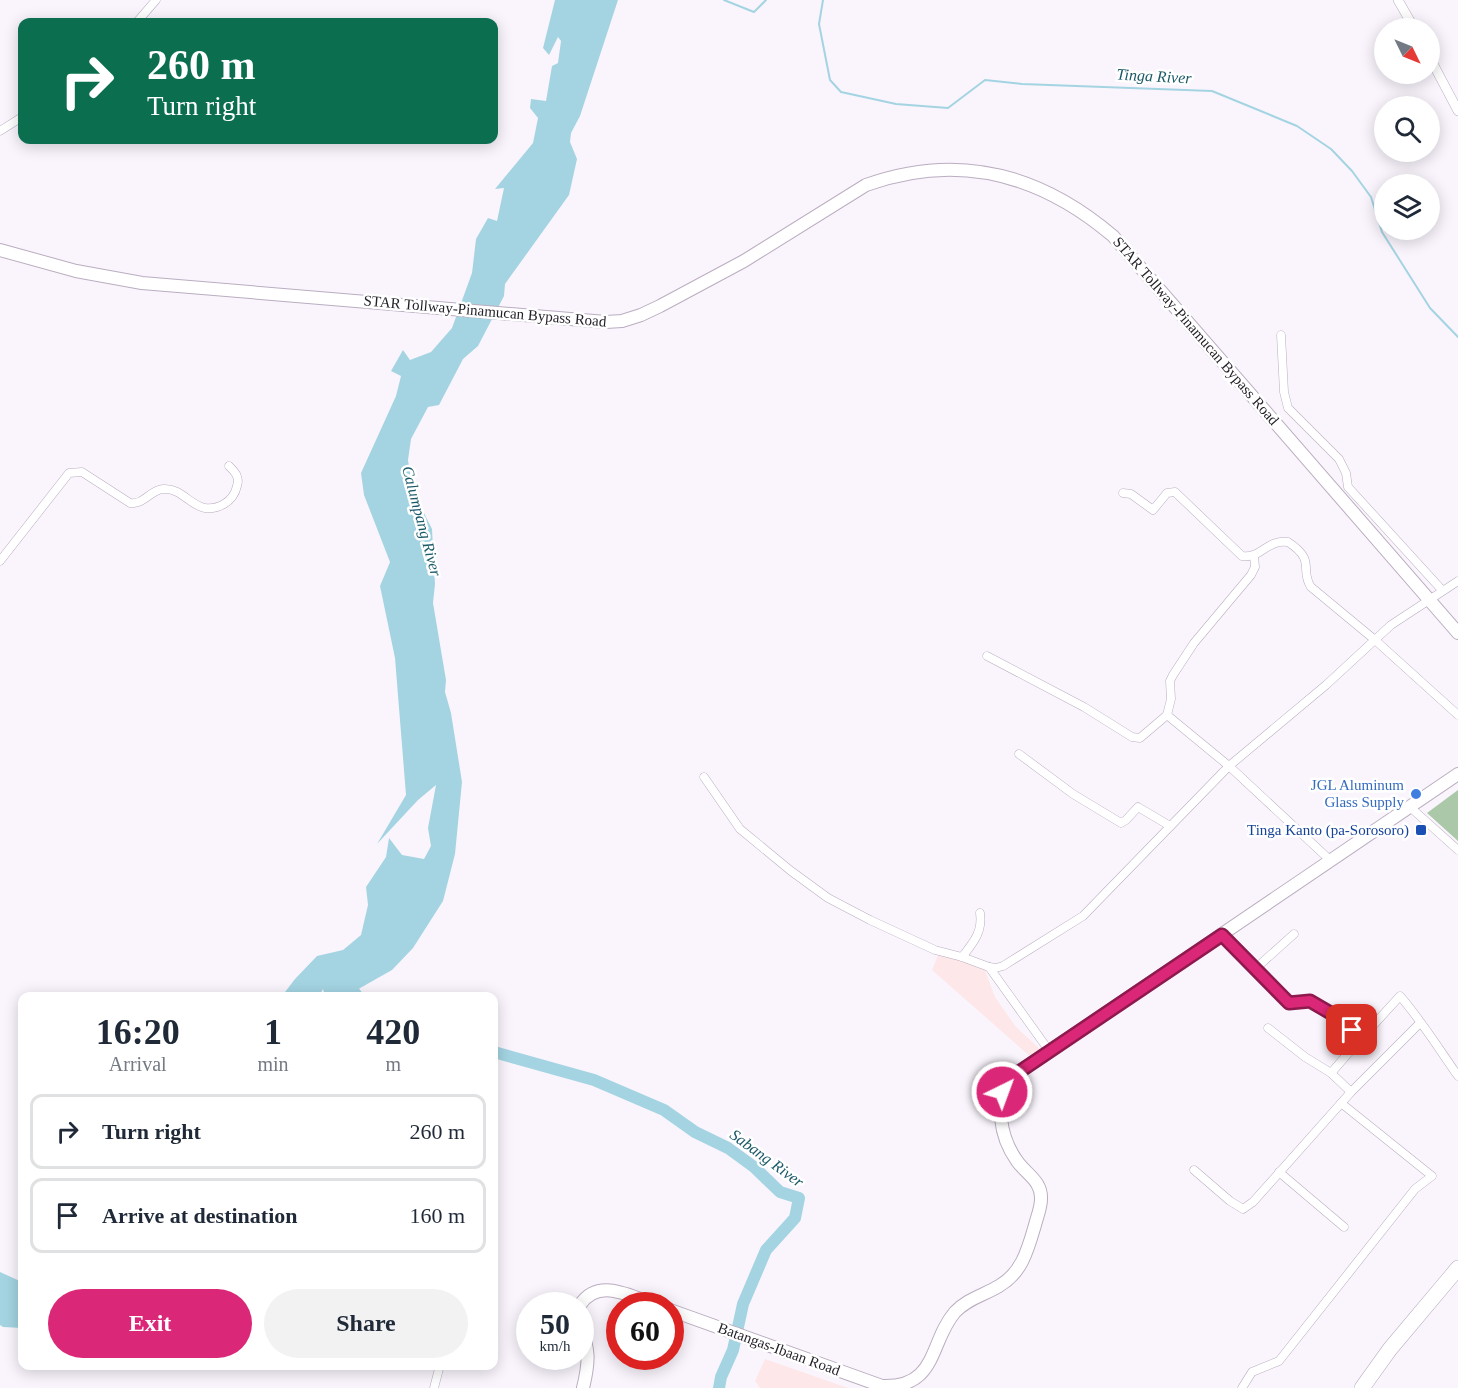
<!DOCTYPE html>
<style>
:root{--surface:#fff;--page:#f2f2f3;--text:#1f2937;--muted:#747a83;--line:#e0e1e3;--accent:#db2777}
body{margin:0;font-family:Georgia,serif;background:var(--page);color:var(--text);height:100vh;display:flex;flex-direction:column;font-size:22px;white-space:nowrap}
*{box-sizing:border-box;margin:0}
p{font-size:20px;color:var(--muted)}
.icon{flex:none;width:33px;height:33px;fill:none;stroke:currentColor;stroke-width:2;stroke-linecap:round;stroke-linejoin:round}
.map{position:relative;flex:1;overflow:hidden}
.panel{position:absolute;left:18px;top:992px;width:480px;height:378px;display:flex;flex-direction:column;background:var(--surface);border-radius:12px;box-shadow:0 3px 15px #0003}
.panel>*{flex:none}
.top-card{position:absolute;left:18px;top:18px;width:480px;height:126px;border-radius:12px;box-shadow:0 3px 15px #0003;background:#0b6e4f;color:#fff;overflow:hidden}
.needle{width:39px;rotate:133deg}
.fabs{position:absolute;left:1374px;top:18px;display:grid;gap:12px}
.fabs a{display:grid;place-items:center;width:66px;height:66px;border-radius:50%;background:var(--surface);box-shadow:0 3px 15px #0003;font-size:30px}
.speed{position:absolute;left:516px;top:1292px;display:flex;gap:12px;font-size:30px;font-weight:700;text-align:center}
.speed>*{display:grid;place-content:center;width:78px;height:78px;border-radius:50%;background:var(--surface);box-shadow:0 3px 15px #0003;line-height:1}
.speed small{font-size:15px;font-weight:400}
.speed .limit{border:9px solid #d22;background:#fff;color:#111}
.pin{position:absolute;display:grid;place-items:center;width:51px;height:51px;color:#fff;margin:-26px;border-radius:12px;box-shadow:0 3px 9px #0006}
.me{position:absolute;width:66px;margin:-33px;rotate:42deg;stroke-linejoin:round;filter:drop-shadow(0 0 4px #0008)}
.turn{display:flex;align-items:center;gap:21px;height:126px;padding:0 30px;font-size:27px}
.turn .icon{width:78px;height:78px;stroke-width:2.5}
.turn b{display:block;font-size:42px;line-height:51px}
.eta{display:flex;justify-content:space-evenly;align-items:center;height:102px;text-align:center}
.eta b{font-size:36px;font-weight:800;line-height:42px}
.action{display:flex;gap:12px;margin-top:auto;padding:12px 30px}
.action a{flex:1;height:69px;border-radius:36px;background:var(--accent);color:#fff;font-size:24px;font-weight:800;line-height:69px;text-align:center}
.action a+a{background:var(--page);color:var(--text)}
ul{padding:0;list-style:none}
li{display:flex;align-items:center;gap:18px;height:75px;margin:0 12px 9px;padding:0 18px;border:3px solid var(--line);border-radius:12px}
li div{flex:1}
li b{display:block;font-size:22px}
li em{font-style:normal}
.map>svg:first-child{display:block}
.industrial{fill:#fde7e8}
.forest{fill:#abc8a9}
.water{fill:#a4d4e2}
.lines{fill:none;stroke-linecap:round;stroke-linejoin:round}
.stream{stroke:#a4d4e2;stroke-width:2}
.river{stroke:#a4d4e2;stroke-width:12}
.minor-casing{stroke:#baadc0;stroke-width:9}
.tertiary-casing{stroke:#baadc0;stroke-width:10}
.primary-casing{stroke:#baadc0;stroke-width:14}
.motorway-casing{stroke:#baadc0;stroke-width:16}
.minor{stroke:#fff;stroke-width:8}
.tertiary{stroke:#fff;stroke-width:9}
.primary{stroke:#fff;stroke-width:12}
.motorway{stroke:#fff;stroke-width:15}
.route-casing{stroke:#8e194d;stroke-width:15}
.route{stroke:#db2777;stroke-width:10}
.shop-dot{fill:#3f7fe0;stroke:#fff;stroke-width:2}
.transit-dot{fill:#1a4fb4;stroke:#fff;stroke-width:2}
.labels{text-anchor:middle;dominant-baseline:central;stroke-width:5;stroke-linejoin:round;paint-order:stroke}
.street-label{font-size:15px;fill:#231e26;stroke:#fff}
.shop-label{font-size:15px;fill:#366cbe;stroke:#fff;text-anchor:end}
.transit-label{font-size:15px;fill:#164399;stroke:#fff;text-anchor:end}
.water-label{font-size:16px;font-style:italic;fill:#195867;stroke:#fff}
</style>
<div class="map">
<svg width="1458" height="1388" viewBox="0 0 1458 1388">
<rect width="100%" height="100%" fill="#faf5fd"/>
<g class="industrial">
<path d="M939 953 984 968 995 997 1016 1027 1041 1050 1032 1058 932 970Z"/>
<path d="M765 1359 848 1388H760L755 1381Z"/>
</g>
<path class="forest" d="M1458 790V841L1427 813Z"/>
<g class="water">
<path d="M555 0H618L580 116 571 133 570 142 577 159 569 195 505 284 504 296 478 346 463 359 439 405 428 407 411 439 408 460 413 491 432 529 435 584 433 603 446 680 445 692 451 713 462 782 455 854 443 901 413 948 392 970 346 996H325L323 989 319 996H282L295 979 317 956 343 950 361 935 368 905 366 887 386 857 389 838 402 855 424 859 431 846 428 828 436 785 418 800 377 844 406 795 395 658 380 586 390 562 364 495 361 473 396 396 401 376 391 371 403 350 410 360 431 352 452 328 472 273 476 239 488 218 497 221 504 188 495 189 533 143 538 118 530 108 531 99 546 101 552 66 558 63 561 41 558 37 549 55 543 48Z"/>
<path d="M0 1272 22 1282V1328L3 1327 0 1325Z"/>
</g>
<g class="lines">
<g class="stream">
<path d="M724 0 754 12 766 0"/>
<path d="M823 0 819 24 830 80 841 92 896 104 948 108 985 80 1022 84 1212 91 1297 126 1331 149 1352 171 1371 197 1382 232 1430 308 1458 337"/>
</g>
<g class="river">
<path d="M345 979 357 996"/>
<path d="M494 1052 594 1080 664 1110 695 1132 728 1148 754 1167 780 1192 799 1198 795 1218 766 1250 743 1304 733 1350 721 1377 719 1388"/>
</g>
<defs>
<g id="minor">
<path d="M137 22 156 0"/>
<path d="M0 131 22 117"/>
<path d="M1281 335 1284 392 1288 408 1339 459 1346 473 1348 487 1442 590"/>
<path d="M1123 493 1131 494 1153 510 1167 493 1175 492 1242 556C1261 559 1267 539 1288 542 1317 561 1299 569 1311 587L1375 640 1458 715"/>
<path d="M0 561 69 473 82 472 130 503C144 505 150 490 163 489 187 487 195 520 224 504 231 500 235 495 237 486 240 477 235 472 229 466"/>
<path d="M987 656 1084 707 1132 737 1140 738 1167 715 1229 766 1331 861"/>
<path d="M1167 715 1171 699 1170 681 1173 675 1194 643 1251 575 1255 567 1254 556"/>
<path d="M1019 754 1073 794 1121 823 1126 820 1138 807 1170 826"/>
<path d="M704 777 740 829 791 871 828 898 870 920 935 950 962 957 989 967 1050 1052"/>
<path d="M1410 807 1458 850"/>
<path d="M1222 935 1289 1003 1310 1001 1334 1015 1352 1030 1358 1042 1400 996C1421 1020 1439 1049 1458 1076"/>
<path d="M962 957C973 943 983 932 980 913"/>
<path d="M989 967 996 968 1003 966 1083 916 1229 766 1326 685 1391 625 1458 581"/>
<path d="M1255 969 1294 934"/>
<path d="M1268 1028 1305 1057 1331 1073"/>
<path d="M1351 1092 1331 1073 1358 1042"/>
<path d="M1194 1170 1230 1201 1243 1209 1253 1202 1351 1092 1420 1023"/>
<path d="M1279 1172 1344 1227"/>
<path d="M434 1388 440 1365"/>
<path d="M1242 1388 1252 1372 1279 1361 1415 1189 1432 1176 1341 1103"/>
</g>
<g id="tertiary">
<path d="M1398 0 1414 28"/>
<path d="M1430 58 1458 111"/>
</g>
<g id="primary">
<path d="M0 250 76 271 142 283 606 322 622 321 641 315 660 306 744 261 866 185C958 152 1040 174 1113 236L1458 633"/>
<path d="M580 1305C598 1277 631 1296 656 1305"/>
<path d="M670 1310 882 1386C938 1388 929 1342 955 1312 967 1299 984 1295 999 1286 1022 1273 1028 1249 1035 1225 1037 1217 1041 1208 1041 1199 1042 1181 1026 1174 1017 1161 1000 1137 993 1101 1013 1076L1458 774"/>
<path d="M580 1322C589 1351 590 1359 583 1388"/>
</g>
<path id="motorway" d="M1362 1388 1390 1349 1458 1268"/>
</defs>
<use href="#minor" class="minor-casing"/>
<use href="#tertiary" class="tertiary-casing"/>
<use href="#primary" class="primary-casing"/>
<use href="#motorway" class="motorway-casing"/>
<use href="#minor" class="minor"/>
<use href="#tertiary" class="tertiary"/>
<use href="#primary" class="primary"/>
<use href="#motorway" class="motorway"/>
</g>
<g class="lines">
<defs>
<path id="route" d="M1002 1092 1013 1076 1222 935 1289 1003 1310 1001 1334 1015 1352 1030"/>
</defs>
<use href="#route" class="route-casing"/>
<use href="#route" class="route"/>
</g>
<circle class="shop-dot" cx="1416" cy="794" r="6"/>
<rect class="transit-dot" x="1415" y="824" width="12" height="12" rx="3"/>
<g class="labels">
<g class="street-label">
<text transform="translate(485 311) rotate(5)">STAR Tollway-Pinamucan Bypass Road</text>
<text transform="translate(1196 331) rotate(49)">STAR Tollway-Pinamucan Bypass Road</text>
<text transform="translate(779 1349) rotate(20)">Batangas-Ibaan Road</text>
</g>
<g class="shop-label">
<text x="1404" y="785">JGL Aluminum<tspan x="1404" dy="17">Glass Supply</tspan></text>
</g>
<g class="transit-label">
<text x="1409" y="830">Tinga Kanto (pa-Sorosoro)</text>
</g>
<g class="water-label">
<text transform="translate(1154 76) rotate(3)">Tinga River</text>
<text transform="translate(422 521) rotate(75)">Calumpang River</text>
<text transform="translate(767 1158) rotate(36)">Sabang River</text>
</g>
</g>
</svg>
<div class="fabs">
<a><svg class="needle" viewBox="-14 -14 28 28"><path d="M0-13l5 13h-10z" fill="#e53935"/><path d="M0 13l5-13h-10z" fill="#747a83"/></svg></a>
<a><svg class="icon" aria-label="search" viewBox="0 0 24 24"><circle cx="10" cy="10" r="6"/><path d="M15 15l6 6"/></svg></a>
<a><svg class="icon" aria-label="layers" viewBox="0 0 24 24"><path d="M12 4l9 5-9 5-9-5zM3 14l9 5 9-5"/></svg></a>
</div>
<div class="speed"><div>50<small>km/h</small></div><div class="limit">60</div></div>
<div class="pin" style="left:1352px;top:1030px;background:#d93025"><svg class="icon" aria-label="arrive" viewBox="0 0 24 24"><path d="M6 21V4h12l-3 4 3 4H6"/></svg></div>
<svg class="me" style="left:1002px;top:1092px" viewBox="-20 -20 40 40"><circle r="17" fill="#db2777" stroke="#fff" stroke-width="3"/><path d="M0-11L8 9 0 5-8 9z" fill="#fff"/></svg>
<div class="top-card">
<div class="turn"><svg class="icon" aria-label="right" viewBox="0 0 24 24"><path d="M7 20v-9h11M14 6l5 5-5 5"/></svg><div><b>260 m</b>Turn right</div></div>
</div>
<section class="panel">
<div class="eta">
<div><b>16:20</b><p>Arrival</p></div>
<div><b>1</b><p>min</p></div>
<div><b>420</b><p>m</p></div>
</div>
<ul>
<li><svg class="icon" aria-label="right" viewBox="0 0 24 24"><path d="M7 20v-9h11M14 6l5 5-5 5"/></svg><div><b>Turn right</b></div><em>260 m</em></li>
<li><svg class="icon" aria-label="arrive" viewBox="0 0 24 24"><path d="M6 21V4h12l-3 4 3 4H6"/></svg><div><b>Arrive at destination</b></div><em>160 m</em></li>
</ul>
<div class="action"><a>Exit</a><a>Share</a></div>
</section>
</div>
